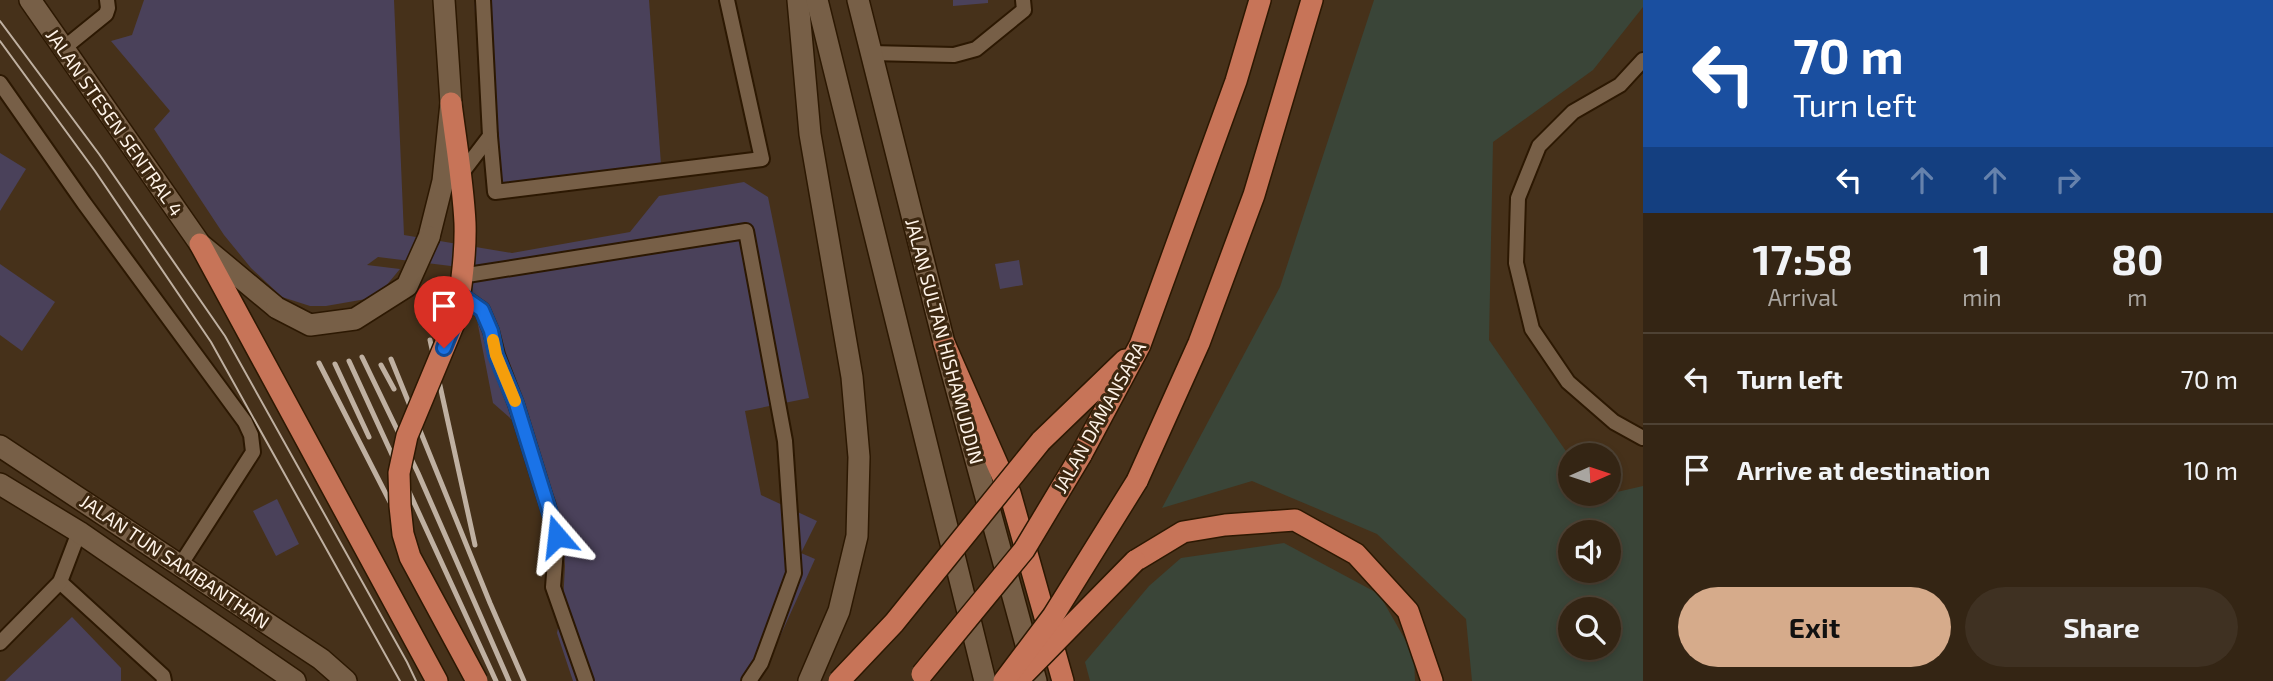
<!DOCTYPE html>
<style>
:root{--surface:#342514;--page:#3f3122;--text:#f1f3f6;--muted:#a9a5a0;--line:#4e4234;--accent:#d6ab8b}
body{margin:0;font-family:"Exo 2",sans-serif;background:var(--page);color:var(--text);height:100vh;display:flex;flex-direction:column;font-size:26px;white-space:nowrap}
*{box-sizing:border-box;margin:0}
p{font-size:23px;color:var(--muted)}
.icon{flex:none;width:38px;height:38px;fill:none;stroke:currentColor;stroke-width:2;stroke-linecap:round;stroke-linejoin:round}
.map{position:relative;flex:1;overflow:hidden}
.details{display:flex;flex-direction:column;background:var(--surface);width:630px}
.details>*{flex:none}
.banner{background:#1a4fa0;color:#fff;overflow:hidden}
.needle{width:46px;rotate:87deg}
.buttons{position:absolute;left:1558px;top:443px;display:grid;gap:14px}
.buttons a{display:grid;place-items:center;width:63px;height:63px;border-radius:50%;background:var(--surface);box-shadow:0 4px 10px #0003,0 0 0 2px var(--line);font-size:35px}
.pin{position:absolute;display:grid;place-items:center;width:60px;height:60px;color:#fff;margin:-72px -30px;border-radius:50% 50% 50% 0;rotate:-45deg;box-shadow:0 0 7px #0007}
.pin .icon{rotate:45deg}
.me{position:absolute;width:77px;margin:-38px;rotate:343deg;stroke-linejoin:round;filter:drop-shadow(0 0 5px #0008)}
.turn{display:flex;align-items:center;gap:24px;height:147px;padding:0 35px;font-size:32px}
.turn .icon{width:91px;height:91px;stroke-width:2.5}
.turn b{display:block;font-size:49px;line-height:60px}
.lanes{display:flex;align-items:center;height:66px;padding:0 35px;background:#0003;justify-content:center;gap:35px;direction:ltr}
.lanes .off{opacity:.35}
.eta{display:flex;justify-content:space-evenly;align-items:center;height:119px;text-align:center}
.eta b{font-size:42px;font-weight:700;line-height:49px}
.primary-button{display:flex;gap:14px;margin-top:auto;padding:14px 35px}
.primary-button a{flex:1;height:80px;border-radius:42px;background:var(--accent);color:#111;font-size:28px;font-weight:700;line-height:80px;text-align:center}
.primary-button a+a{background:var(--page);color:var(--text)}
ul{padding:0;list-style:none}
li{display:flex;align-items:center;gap:21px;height:91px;padding:0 35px;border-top:2px solid var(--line)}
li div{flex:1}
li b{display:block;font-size:26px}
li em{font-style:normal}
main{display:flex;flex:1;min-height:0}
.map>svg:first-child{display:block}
.green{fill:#3a4538;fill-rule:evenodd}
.building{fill:#4a415a}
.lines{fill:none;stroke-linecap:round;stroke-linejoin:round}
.lane-casing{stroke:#2c1802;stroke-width:18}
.secondary-casing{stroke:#2c1802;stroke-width:24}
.primary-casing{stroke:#2c1802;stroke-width:24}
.lane{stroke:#775f47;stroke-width:14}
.secondary{stroke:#775f47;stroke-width:21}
.primary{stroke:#c77458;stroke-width:21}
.tram{stroke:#bfb0a1;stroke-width:2}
.rail{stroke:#bfb0a1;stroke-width:5}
.secondary-bridge-casing{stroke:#2c1802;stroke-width:24;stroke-linecap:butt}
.primary-bridge-casing{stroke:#2c1802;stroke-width:24;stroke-linecap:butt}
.secondary-bridge{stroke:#775f47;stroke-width:21}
.primary-bridge{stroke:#c77458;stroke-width:21}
.route-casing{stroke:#114b97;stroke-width:18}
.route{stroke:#1a73e8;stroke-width:12}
.slow{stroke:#f59e0b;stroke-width:12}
.labels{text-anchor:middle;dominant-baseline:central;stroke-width:6;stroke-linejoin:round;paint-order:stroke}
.street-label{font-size:19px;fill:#fef3e8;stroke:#3c2710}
</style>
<main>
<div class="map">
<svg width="1643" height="681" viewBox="0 0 1643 681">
<rect width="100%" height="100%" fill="#46311a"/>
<g class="green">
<path d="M1374 0H1643V7L1593 70 1493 142 1489 340 1570 457V494H1608L1643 486V681H1472L1466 619 1377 534 1252 481 1162 508 1280 287ZM1570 532H1608V570H1570ZM1570 609H1608V648H1570Z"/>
<path d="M1284 543 1379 594 1414 655 1415 681H1090L1085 662 1149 586 1181 558Z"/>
</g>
<g class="building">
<path d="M144 0H394L404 235 512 253 630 232 659 196 744 182 768 197 809 398 745 411 761 495 817 521 801 553 815 559 760 681H573L557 633 563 602 565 566 563 535 556 501 543 467 526 435 509 417 493 403 467 268 378 257 367 265 400 269 385 287 366 299 326 306H310L282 297 251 268 224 235 154 129 170 111 111 41 132 35Z"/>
<path d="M474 0H649L662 178 488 190Z"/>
<path d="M953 0H988V3L953 6Z"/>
<path d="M0 153 26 169 0 211Z"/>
<path d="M1019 260 1023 285 1000 289 995 264Z"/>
<path d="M0 264 55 302 22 351 0 335Z"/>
<path d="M277 499 299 544 276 556 253 511Z"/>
<path d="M72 617 121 668V681H5Z"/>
</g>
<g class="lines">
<defs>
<g id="lane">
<path d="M64 48 106 14 108 8 107 0"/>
<path d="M871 53 954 55 976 49 1024 10 1023 0"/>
<path d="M1643 60 1620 85 1573 112 1539 146 1518 198 1516 263 1532 329 1568 382 1614 422 1643 438"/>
<path d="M0 83 84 203 245 422 251 435 253 452 181 564"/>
<path d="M490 136 495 192 762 159 727 0"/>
<path d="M461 174 490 136 483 0"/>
<path d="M461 276 746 231 785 441 794 573 761 663 749 681"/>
<path d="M459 294 482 310 491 331 497 355 516 404 557 536 553 587 586 681"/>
<path d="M60 582 163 676 164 681"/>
<path d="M0 643 60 582 79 532"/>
</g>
<g id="secondary">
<path d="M30 0 200 244 277 308"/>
<path d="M798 0 810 134 852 377 859 457 857 536 839 611 809 681"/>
<path d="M817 0 985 681"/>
<path d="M858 0 944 343 1036 681"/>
<path d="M429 237 443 181 451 103 444 0"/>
<path d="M0 446 321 659 346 681"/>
<path d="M0 484 79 532 295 681"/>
</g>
<g id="primary">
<path d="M451 103C456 143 463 182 465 223 466 254 461 285 457 316"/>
<path d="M200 244 437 681"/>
<path d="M944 343 1010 493 1063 681"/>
<path d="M1041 441 1125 360"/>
<path d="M1081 455 1140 345 1236 81 1260 0"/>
<path d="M1137 481 1199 343 1254 195 1312 0"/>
<path d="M1135 561 1183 532 1225 525 1295 520 1356 554 1408 611 1432 681"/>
</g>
</defs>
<use href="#lane" class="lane-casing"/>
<use href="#secondary" class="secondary-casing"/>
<use href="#primary" class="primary-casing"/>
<use href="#lane" class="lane"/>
<use href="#secondary" class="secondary"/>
<use href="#primary" class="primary"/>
<g class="tram">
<path d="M0 21 99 154 225 336 407 662 416 681"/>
<path d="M0 41 95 171 211 342 400 681"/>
</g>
<g class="rail">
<path d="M430 340 475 545"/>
<path d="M362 357 418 473 509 681"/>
<path d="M391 359 490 603 524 681"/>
<path d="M349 361 496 681"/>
<path d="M319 363 390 502 470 681"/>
<path d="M335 364 369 437"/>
<path d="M381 365 394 389"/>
<path d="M461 637 482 681"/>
</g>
<defs>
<path id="secondary-bridge" d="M277 308 310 325 355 319 407 286 429 237"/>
<g id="primary-bridge">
<path d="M457 316 407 436 399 473 400 506 403 534 410 557 477 681"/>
<path d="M922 674 1024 550 1081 455"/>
<path d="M1021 677 1135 561"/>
<path d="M839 681 894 623 1041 441"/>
<path d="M1004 681 1053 616 1137 481"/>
</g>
</defs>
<use href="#secondary-bridge" class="secondary-bridge-casing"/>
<use href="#primary-bridge" class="primary-bridge-casing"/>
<use href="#secondary-bridge" class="secondary-bridge"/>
<use href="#primary-bridge" class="primary-bridge"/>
</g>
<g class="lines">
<defs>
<path id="route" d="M444 348 457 316 459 294 482 310 491 331 496 355 516 404 557 536"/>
</defs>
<use href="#route" class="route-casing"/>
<use href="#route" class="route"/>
<path class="slow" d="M493 340 496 355 515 401"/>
</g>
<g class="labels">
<g class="street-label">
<text transform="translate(115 122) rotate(55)">JALAN STESEN SENTRAL 4</text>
<text transform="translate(945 341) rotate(75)">JALAN SULTAN HISHAMUDDIN</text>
<text transform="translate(1099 417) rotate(-61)">JALAN DAMANSARA</text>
<text transform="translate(175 561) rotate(34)">JALAN TUN SAMBANTHAN</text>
</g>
</g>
</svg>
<div class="buttons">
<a><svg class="needle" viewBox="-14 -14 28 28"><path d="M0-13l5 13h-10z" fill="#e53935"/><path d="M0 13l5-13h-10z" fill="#a9a5a0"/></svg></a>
<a><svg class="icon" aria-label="sound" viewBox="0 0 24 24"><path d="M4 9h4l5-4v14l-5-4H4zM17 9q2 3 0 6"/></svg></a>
<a><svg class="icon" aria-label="search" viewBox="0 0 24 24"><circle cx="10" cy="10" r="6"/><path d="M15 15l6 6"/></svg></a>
</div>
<div class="pin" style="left:444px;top:348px;background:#d93025"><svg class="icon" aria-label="arrive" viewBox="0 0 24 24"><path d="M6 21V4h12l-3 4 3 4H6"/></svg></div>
<svg class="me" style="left:557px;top:536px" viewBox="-20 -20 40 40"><path d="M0-17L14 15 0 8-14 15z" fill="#1a73e8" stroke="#fff" stroke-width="4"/></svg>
</div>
<section class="details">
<div class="banner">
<div class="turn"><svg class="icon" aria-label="left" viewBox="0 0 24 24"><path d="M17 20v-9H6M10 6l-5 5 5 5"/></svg><div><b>70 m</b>Turn left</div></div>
<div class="lanes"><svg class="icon" aria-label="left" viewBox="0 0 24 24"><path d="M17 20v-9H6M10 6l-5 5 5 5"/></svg><svg class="icon off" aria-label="ahead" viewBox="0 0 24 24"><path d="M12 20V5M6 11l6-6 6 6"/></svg><svg class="icon off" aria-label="ahead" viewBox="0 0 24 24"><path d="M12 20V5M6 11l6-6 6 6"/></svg><svg class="icon off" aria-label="right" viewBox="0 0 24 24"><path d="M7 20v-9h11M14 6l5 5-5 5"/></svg></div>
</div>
<div class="eta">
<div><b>17:58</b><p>Arrival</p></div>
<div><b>1</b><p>min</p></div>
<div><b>80</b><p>m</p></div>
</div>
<ul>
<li><svg class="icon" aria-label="left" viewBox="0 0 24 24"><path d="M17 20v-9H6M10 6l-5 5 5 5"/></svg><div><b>Turn left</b></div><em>70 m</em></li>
<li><svg class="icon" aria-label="arrive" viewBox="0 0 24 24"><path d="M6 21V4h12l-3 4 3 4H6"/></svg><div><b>Arrive at destination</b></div><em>10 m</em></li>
</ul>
<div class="primary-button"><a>Exit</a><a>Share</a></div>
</section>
</main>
